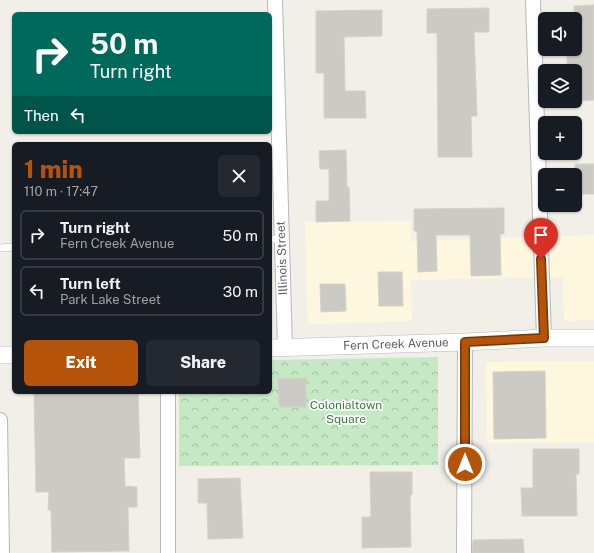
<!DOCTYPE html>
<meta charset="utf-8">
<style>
:root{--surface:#171b24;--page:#242831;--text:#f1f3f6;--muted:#9ea1a6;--line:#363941;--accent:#b45309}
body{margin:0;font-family:"Public Sans",sans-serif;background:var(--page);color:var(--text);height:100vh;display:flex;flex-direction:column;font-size:15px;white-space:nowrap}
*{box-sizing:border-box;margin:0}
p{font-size:13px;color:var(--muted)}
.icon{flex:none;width:22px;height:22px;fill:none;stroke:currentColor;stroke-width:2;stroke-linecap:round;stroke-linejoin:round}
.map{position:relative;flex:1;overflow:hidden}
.panel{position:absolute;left:12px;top:142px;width:260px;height:252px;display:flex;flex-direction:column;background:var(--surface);border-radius:6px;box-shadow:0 1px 3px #0004}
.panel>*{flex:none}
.top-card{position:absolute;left:12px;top:12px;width:260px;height:122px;border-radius:6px;box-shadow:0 1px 3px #0004;background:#00695c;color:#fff;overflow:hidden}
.fabs{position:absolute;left:538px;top:12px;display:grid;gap:8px}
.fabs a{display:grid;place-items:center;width:44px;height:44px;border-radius:6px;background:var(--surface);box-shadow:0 1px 3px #0004;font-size:20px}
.pin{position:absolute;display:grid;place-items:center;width:34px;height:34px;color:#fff;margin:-41px -17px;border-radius:50% 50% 50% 0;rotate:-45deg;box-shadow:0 0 4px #0007}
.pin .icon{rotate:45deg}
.me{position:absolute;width:44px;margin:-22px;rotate:0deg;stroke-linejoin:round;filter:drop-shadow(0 0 3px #0008)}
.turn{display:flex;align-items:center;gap:14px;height:84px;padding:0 12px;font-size:18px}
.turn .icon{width:52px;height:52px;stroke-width:2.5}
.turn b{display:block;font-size:28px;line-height:34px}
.then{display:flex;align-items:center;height:38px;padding:0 12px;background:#0003;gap:8px;font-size:15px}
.round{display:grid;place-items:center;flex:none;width:42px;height:42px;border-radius:6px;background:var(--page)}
.summary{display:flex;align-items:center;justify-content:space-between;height:68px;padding:0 12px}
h1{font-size:24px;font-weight:800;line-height:30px;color:var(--accent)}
.cta{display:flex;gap:8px;margin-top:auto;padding:8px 12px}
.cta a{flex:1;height:46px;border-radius:6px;background:var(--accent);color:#fff;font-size:16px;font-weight:800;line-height:46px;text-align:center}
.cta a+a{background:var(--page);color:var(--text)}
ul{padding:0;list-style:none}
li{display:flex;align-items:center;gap:12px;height:50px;margin:0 8px 6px;padding:0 4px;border:2px solid var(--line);border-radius:6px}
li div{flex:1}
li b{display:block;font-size:15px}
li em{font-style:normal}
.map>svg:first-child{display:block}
.commercial{fill:#fef7e0}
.park{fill:url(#park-crowns)}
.building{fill:#cccac5;stroke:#d6d1c6}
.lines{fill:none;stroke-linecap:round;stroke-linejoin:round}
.service-casing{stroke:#b5b8bc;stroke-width:8}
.minor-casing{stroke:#b5b8bc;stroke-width:16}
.tertiary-casing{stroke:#b5b8bc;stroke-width:18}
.service{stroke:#fff;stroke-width:7}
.minor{stroke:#fff;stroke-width:14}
.tertiary{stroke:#fff;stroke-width:17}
.route-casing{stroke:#753606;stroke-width:10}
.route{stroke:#b45309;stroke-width:7}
.labels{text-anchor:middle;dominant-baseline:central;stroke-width:3.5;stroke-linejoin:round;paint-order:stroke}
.street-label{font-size:12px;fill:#5f6368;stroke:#fff}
.park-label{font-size:12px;fill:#348238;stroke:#fff}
</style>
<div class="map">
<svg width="594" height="553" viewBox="0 0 594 553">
<defs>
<pattern id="park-crowns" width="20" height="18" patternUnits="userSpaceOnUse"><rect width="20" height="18" fill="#c5e8c5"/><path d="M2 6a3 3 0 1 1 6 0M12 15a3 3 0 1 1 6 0" fill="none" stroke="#a3c0a4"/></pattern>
</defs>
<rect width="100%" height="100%" fill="#f1efe8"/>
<g class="commercial">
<path d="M410 221 411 241 594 235V320L564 321 563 277 411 280 412 321 308 324 305 222Z"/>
<path d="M594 361V442L487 443 486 362Z"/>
</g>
<path class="park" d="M438 357V465L179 466V392H270V360Z"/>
<g class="building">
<path d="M594 5V100L575 101V67H567V49H575L574 6Z"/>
<path d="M489 8V32H474L477 116H471L472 157H438L437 33H427V9Z"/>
<path d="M382 10V36L344 37 345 91H365L366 118H324V73H316V11Z"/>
<path d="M346 150 347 187H349L350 221 316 222V201H329V169H320L319 151Z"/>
<rect x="575" y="164" width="19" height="30"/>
<path d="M504 208V234H500L501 275 471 276 470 235H436L437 271 418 272 417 231H414V209Z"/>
<path d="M378 272H402L403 306H379Z"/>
<path d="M320 284H345L346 311 321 312Z"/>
<path d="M545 371 546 438 494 439 493 372Z"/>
<path d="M306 378V407H279L278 379Z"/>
<path d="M34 392H138L140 458H124L125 486 137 487V507H128L129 551 52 552 51 510H48L49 492H36Z"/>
<path d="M533 449H579V474H576L577 516H522L521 488H533Z"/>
<path d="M370 472H412V495H410L411 547 362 548V517H371Z"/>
<path d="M240 478 243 538 208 539 207 503H198V479Z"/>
<path d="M523 539 524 553H472L473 540Z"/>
</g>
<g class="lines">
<defs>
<g id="service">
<path d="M270 239H281"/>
<path d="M0 248 14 247"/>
</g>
<g id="minor">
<path d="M275 0 285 347"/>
<path d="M533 0 544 338"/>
<path d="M168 392V553"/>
<path d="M0 420 2 553"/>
<path d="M464 553 465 342"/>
</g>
<g id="tertiary">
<path d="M270 348 465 342 544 338H594"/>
<path d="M0 355H14"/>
</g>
</defs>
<use href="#service" class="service-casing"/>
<use href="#minor" class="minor-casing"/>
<use href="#tertiary" class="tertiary-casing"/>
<use href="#service" class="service"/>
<use href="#minor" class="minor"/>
<use href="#tertiary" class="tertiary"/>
</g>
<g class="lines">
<defs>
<path id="route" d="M465 464V342L544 338 541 259"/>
</defs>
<use href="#route" class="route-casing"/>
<use href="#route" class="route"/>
</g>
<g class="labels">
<g class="street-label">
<text transform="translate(282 258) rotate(-92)">Illinois Street</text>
<text transform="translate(396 344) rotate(-2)">Fern Creek Avenue</text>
</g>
<g class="park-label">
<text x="346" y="405">Colonialtown<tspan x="346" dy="14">Square</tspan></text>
</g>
</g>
</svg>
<div class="fabs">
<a><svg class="icon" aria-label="sound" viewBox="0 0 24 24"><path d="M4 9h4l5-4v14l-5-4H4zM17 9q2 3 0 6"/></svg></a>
<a><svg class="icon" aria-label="layers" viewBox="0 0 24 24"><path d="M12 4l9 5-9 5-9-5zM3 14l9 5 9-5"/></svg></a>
<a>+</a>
<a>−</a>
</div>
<div class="pin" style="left:541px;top:259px;background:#d93025"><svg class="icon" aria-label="arrive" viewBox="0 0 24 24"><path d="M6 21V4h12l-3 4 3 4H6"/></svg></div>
<svg class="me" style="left:465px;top:464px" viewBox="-20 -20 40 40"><circle r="17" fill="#b45309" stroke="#fff" stroke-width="3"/><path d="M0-11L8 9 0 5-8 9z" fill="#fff"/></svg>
<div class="top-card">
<div class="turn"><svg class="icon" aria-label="right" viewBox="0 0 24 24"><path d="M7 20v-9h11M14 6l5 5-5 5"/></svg><div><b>50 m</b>Turn right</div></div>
<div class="then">Then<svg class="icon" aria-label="left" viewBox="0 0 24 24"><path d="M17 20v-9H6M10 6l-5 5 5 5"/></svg></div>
</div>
<section class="panel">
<div class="summary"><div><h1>1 min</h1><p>110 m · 17:47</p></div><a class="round"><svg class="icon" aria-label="close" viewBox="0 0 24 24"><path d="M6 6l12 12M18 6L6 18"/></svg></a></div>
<ul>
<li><svg class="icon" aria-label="right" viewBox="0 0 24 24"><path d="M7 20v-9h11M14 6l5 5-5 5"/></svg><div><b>Turn right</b><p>Fern Creek Avenue</p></div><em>50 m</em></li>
<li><svg class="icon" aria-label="left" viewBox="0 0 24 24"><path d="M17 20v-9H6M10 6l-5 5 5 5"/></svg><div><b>Turn left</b><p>Park Lake Street</p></div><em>30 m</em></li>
</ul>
<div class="cta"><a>Exit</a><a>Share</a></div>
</section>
</div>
